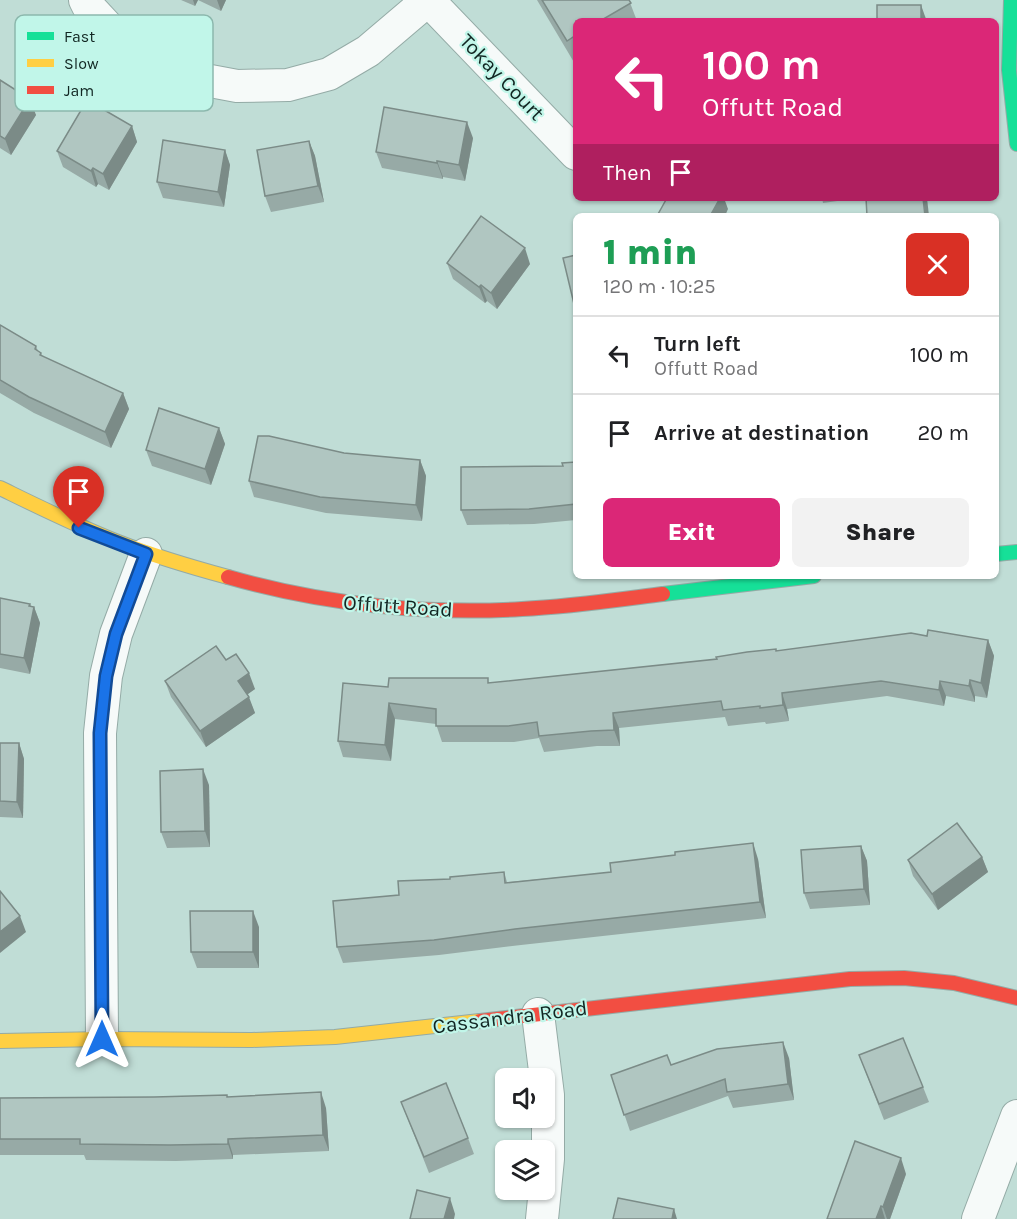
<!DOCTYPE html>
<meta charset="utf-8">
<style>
:root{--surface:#fff;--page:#f2f2f2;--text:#202124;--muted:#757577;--line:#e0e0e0;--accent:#db2777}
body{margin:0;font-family:Karla,sans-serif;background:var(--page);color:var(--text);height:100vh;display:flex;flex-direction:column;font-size:22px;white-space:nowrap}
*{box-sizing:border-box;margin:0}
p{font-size:20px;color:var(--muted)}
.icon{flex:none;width:33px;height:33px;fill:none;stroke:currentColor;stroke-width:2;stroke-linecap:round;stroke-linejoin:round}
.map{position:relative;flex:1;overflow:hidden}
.panel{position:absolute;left:573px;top:213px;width:426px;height:366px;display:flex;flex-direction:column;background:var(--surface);border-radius:9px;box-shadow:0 2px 4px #0004}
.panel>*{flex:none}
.hud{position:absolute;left:573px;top:18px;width:426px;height:183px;border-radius:9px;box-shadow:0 2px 4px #0004;background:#db2777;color:#fff;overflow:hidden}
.buttons{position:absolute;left:495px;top:1068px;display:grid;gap:12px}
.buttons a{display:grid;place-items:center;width:60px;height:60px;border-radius:9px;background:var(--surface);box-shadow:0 2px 4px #0004;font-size:30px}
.pin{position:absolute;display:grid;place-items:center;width:51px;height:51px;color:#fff;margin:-62px -26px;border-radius:50% 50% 50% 0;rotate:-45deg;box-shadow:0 0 6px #0007}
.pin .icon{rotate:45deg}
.me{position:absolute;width:66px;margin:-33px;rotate:0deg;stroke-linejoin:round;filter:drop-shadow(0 0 4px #0008)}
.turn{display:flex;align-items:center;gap:21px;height:126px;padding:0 30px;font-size:27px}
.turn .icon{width:78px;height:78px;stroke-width:2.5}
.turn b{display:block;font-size:42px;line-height:51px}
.then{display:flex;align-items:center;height:57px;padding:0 30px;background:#0003;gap:12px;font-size:22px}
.round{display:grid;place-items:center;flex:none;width:63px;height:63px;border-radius:9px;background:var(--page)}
.head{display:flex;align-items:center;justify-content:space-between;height:102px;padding:0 30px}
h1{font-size:36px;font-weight:800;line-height:45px;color:#1e9e55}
.primary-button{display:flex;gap:12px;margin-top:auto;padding:12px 30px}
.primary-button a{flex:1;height:69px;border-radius:9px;background:var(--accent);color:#fff;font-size:24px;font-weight:800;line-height:69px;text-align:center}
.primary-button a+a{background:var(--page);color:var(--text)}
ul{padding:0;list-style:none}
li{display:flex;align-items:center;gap:18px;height:78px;padding:0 30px;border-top:2px solid var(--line)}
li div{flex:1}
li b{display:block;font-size:22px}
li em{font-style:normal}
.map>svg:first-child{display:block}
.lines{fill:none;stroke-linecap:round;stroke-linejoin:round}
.street-casing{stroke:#94aba6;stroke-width:34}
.fast-casing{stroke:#94aba6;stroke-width:16}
.slow-casing{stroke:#94aba6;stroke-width:16}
.jam-casing{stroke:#94aba6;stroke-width:16}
.street{stroke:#f6faf9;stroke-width:32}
.fast{stroke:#16e098;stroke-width:14}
.slow{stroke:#ffcf43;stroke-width:14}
.jam{stroke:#f24e42;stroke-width:14}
.wall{fill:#97aaa6}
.shaded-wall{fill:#7b8b87}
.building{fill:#b0c6c1;stroke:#7b8b87;stroke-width:1.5}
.route-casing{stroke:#114b97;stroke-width:15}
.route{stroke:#1a73e8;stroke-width:10}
.labels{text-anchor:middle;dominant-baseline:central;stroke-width:4.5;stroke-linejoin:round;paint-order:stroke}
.street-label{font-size:21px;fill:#112622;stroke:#c1f6e9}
.key{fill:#c1f6e9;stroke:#8cb8ad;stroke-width:1.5}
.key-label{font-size:16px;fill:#112622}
</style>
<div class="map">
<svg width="1017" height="1219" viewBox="0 0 1017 1219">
<rect width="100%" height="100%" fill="#c0ddd6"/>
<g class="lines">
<defs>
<g id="street">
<path d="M85 0 88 6 116 36 150 61 189 77 237 86 288 85 329 74 368 51 428 0"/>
<path d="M428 0 576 154"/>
<path d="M538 1014 548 1095V1159L542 1219"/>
<path d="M102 1039 100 733 106 676 116 634 146 554"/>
<path d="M978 1219 1017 1116"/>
</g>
<g id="fast">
<path d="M1011 0 1009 70 1017 144"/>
<path d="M996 554 1017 552"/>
<path d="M663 594 814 576"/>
</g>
<g id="slow">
<path d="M0 488C39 507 77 526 118 542 154 556 191 567 228 577"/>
<path d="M0 1041 102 1039 252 1040 335 1037 480 1021"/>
</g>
<g id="jam">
<path d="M228 577C322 604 424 615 522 609 569 607 616 600 663 594"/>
<path d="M480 1021 850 979 904 978 954 983 1017 998"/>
</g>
</defs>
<use href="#street" class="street-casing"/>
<use href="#fast" class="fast-casing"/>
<use href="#slow" class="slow-casing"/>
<use href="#jam" class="jam-casing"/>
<use href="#street" class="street"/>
<use href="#fast" class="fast"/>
<use href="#slow" class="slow"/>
<use href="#jam" class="jam"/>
</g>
<g class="wall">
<path d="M181 0H198L195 6Z"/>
<path d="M198 0H226L221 11Z"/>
<path d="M537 0H629L637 21H576V63L575 64Z"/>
<path d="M0 80 36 115 11 155 0 148Z"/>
<path d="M132 126 137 142 109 190 98 184 96 187 63 167 57 151Z"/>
<path d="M473 138 465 181 443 177V179L382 168 376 152Z"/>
<path d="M309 141 315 156 324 202 271 212 265 196Z"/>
<path d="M225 150 230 165 224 207 163 198 157 182Z"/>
<path d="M822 198H859L823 203Z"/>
<path d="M447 263 530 264 497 309 487 301 485 303 453 279Z"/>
<path d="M0 325 36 346 38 351 41 353 43 357 123 393 129 409 111 448 34 413 0 393Z"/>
<path d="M219 428 225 444 211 485 152 466 146 450Z"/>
<path d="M344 453 420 460 426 476 422 521 326 513 254 497 249 481Z"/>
<path d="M576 462V520L534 524 467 525 461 510 563 466Z"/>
<path d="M0 598 30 604V606L34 607 40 623 30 674 0 668Z"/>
<path d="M927 636 988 640 994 656 987 698 975 696V702L946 696 944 706 887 696 787 709 789 721 766 724 765 722 728 726 725 717 619 728 620 746H597L544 752 539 738 514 742H442L436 724 395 719 391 761 343 757 338 741 388 687 489 683 717 659 777 651Z"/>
<path d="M226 660 255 689 247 694 255 713 206 747 171 697 165 681Z"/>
<path d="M0 743H19L24 759 23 818 0 817Z"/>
<path d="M209 785 210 847 167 848 161 832Z"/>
<path d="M861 846 867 861 870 905 810 909 804 893Z"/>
<path d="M982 857 988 872 938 910 913 876 908 860Z"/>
<path d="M758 859 766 918 521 945 439 955 343 963 337 947 399 895 450 879 504 872 507 882Z"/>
<path d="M259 927V968H197L191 952Z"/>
<path d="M859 1055 923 1087 929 1102 884 1120Z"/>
<path d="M789 1058 794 1100 733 1108 728 1096 630 1131 611 1075 671 1065Z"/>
<path d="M227 1097 326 1108 329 1151 233 1155V1159L176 1161 86 1160 84 1155H0V1098Z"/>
<path d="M401 1102 468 1138 474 1154 429 1173Z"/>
<path d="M906 1174 890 1219H827Z"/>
</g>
<g class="shaded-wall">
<path d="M193 0H198L195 6Z"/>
<path d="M217 0H226L221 11Z"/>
<path d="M921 5 926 19V21H921Z"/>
<path d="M30 99 36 115 11 155 5 139Z"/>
<path d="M467 122 473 138 465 181 459 165Z"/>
<path d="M132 126 137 142 109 190 103 174Z"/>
<path d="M309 141 315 156 324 202 318 186Z"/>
<path d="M225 150 230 165 224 207 218 192Z"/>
<path d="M437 161 443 177V179L437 163Z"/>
<path d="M93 168 98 184 96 187 91 171Z"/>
<path d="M720 198H724L728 209 725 216H710Z"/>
<path d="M923 198H927L929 216H925Z"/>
<path d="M525 248 530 264 497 309 491 293Z"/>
<path d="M481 285 487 301 485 303 479 287Z"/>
<path d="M123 393 129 409 111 448 105 432Z"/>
<path d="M219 428 225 444 211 485 205 469Z"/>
<path d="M420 460 426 476 422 521 416 505Z"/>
<path d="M30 604 33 613 34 607 40 623 30 674 24 658Z"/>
<path d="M988 640 994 656 987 698 981 683Z"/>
<path d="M249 673 255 689 244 697 238 681Z"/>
<path d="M970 680 975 696V702L969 686Z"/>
<path d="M940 681 946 696 944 706 939 690Z"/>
<path d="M782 693 787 709 789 721 783 705Z"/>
<path d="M249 697 255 713 206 747 200 731Z"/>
<path d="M389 703 395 719 391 761 385 745Z"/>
<path d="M613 713 619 728 620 746 614 730Z"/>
<path d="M19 743 24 759 23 818 17 802Z"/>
<path d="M203 769 209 785 210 847 205 831Z"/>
<path d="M753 843 758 859 766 918 760 902Z"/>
<path d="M861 846 867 861 870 905 864 889Z"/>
<path d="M982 857 988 872 938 910 932 894Z"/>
<path d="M253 911 259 927V968L253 952Z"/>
<path d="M20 916 26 932 0 953V932Z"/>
<path d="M783 1042 789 1058 794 1100 788 1084Z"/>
<path d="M321 1092 326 1108 329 1151 323 1135Z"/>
<path d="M228 1139 233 1155V1159L228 1144Z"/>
<path d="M901 1158 906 1174 890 1219H887L883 1207Z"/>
<path d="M450 1198 455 1214 454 1219H444Z"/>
<path d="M881 1206 885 1219H876Z"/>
<path d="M674 1209 677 1219H672Z"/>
</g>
<g class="building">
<path d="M542 0H629L631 3 600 21H576V35L567 41Z"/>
<rect x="877" y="5" width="44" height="16"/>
<path d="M0 80 30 99 5 139 0 136Z"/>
<path d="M87 100 132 126 103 174 93 168 91 171 57 151Z"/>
<path d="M384 107 467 122 459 165 437 161V163L376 152Z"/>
<path d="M163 140 225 150 218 192 157 182Z"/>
<path d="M309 141 318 186 265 196 257 150Z"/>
<path d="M667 198H720L710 216H657Z"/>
<path d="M866 198H923L925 216H867Z"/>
<path d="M481 216 525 248 491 293 481 285 479 287 447 263Z"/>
<path d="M576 255V304H574L563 258Z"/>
<path d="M0 325 36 346 35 349 41 353 40 355 123 393 105 432 29 397 0 380Z"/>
<path d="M159 408 219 428 205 469 146 450Z"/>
<path d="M258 436H269L344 453 420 460 416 505 320 497 249 481Z"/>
<path d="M576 462V504L529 509 461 510V467L563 466 562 463Z"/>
<path d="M0 598 30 604 29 606 34 607 24 658 0 654Z"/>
<path d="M928 630 988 640 981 683 970 680 969 686 940 681 939 690 881 681 782 693 783 705 760 708V706L723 710 721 701 613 713 614 730 591 731 539 736 537 722 508 726H436V709L389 703 385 745 338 741 343 683 388 687 389 678H488V683L717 659 716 657 747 652 776 649V651L911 633 927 636Z"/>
<path d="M216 646 226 660 236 654 249 673 238 681 249 697 200 731 165 681Z"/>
<path d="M0 743H19L17 802 0 801Z"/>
<path d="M203 769 205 831 161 832 160 771Z"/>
<path d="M957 823 982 857 932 894 908 860Z"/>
<path d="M753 843 760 902 515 929 434 940 337 947 333 901 399 895 398 881 450 879V877L504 872 505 883 611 872 610 863 675 855V852Z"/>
<path d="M861 846 864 889 804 893 801 850Z"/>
<path d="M0 891 20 916 0 932Z"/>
<path d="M190 911H253V952H191Z"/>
<path d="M903 1038 923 1087 879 1104 859 1055Z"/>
<path d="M783 1042 788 1084 727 1092 725 1079 624 1115 611 1075 667 1055 671 1065 717 1049Z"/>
<path d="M446 1083 468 1138 424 1157 401 1102Z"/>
<path d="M321 1092 323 1135 228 1139V1144L170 1145 80 1144V1139H0V1098L154 1097 227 1095V1097Z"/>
<path d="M855 1141 901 1158 883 1207 881 1206 876 1219H827Z"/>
<path d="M417 1190 450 1198 444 1219H410Z"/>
<path d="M618 1198 674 1209 672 1219H613Z"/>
</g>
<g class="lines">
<defs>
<path id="route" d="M79 528 146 554 116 634 106 676 100 733 102 1039"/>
</defs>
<use href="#route" class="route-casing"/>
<use href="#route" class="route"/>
</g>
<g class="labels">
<g class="street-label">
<text transform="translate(502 77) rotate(46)">Tokay Court</text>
<text transform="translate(398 606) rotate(4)">Offutt Road</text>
<text transform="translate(510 1017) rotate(-7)">Cassandra Road</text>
</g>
</g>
<rect x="15" y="15" width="198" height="96" rx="9" class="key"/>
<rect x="27" y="32" width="27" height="8" fill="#16e098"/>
<rect x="27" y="59" width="27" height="8" fill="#ffcf43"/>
<rect x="27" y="86" width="27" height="8" fill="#f24e42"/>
<g class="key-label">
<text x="64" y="42">Fast</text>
<text x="64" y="69">Slow</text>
<text x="64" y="96">Jam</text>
</g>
</svg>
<div class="buttons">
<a><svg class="icon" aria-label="sound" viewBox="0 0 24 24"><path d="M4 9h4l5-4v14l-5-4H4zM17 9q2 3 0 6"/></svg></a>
<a><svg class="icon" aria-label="layers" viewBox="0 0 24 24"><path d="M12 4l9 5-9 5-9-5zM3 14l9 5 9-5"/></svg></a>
</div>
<div class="pin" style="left:79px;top:528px;background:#d93025"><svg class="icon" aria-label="arrive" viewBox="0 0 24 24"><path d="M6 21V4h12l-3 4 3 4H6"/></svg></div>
<svg class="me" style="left:102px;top:1039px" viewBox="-20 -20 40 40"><path d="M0-17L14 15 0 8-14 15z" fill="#1a73e8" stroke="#fff" stroke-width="4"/></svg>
<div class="hud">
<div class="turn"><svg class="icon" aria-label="left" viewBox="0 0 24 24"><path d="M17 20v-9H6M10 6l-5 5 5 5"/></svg><div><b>100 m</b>Offutt Road</div></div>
<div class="then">Then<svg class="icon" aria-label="arrive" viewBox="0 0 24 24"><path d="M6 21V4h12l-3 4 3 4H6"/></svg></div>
</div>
<section class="panel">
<div class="head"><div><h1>1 min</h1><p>120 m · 10:25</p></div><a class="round" style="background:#d93025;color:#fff"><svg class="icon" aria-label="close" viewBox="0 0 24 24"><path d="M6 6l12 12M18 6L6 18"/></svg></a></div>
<ul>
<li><svg class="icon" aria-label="left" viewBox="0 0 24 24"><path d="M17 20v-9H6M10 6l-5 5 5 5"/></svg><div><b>Turn left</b><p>Offutt Road</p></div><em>100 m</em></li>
<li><svg class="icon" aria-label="arrive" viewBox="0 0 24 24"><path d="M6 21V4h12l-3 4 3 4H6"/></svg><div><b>Arrive at destination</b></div><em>20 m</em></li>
</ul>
<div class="primary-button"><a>Exit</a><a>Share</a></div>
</section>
</div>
